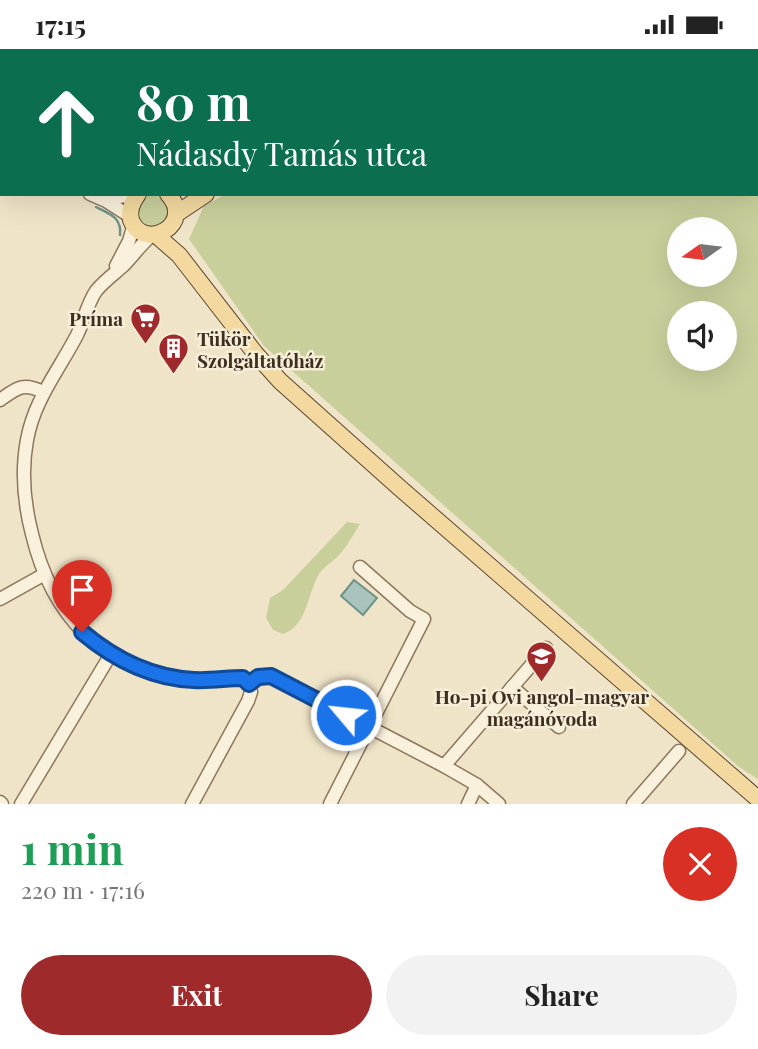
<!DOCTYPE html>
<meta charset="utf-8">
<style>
:root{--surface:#fff;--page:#f2f2f2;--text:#222;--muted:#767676;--accent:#9e2a2b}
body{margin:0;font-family:"Playfair Display",serif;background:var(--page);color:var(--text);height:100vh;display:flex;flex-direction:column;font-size:26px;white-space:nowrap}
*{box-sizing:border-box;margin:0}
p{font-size:23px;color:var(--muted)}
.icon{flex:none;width:38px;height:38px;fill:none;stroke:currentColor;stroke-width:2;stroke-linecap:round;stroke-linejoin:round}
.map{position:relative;height:755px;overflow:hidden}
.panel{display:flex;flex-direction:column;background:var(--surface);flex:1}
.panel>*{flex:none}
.hud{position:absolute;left:0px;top:0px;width:760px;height:147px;box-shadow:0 7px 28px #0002;background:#0b6e4f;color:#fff;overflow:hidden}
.needle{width:46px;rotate:256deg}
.buttons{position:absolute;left:667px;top:168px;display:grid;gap:14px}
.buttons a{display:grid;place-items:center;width:70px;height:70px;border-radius:50%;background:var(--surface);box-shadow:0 7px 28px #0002;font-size:35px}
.pin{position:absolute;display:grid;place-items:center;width:60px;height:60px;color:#fff;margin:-72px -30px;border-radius:50% 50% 50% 0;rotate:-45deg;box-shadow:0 0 7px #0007}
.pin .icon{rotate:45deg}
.me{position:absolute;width:77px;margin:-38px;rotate:298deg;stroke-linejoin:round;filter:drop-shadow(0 0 5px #0008)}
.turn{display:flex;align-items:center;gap:24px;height:147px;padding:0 21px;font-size:32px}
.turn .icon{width:91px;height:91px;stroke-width:2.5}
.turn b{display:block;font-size:49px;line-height:60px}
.round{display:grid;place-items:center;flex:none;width:74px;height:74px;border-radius:37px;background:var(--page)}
.head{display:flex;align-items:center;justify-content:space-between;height:119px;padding:0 21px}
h1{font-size:42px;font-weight:700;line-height:52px;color:#1e9e55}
.action{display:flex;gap:14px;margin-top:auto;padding:14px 21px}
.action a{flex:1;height:80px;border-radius:42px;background:var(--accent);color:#fff;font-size:28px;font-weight:700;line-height:80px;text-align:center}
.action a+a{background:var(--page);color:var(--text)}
.status{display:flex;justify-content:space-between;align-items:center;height:49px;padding:0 35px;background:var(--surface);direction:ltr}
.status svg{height:19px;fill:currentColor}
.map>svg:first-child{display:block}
.green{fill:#c9cf9b;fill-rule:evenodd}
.water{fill:#a9c4bc;stroke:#6f938a;stroke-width:2}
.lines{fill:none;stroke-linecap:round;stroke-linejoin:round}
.stream{stroke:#6f938a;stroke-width:2.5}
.minor-casing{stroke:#8d765c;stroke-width:15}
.major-casing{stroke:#5b4430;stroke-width:18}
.minor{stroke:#faf1dc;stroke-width:12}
.major{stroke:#f3d9a0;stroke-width:16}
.route-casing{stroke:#114b97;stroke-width:18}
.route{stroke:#1a73e8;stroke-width:12}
.labels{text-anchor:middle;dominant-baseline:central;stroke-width:5;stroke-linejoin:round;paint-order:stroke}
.poi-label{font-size:19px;font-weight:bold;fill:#3d2e20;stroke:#f7eed8;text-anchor:end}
</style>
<div class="status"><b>17:15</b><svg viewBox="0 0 49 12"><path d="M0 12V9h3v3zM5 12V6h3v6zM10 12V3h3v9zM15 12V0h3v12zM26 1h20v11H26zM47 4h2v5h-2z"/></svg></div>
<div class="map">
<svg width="758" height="755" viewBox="0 0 758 755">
<rect width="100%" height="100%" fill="#f0e4c8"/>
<g class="green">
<path d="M395 0H758V730L739 718 264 297 189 190 204 157 226 145H758V2H394ZM724 180V226H679V180ZM724 264V310H679V264Z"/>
<path d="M157 146 161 148 170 159 164 177 146 179 137 167V157L147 147Z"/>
<path d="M347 473 360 475C353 486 347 498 338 507 330 516 322 517 316 531 307 550 306 577 283 585L273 581 266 569 270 549 283 541Z"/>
</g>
<path class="water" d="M354 531 377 549 363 566 341 547Z"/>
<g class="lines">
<g class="stream">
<path d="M361 2 363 0"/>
<path d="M0 50 2 51"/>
<path d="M96 158C109 165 122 168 120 186"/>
</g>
<defs>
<g id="minor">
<path d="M0 29 2 31"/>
<path d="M0 81 2 83"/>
<path d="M90 145 106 152 131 168"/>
<path d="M107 145 119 148 137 145"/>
<path d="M152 186C141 195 133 207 123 217 114 225 104 232 96 242 87 255 84 272 77 286 59 321 34 351 27 391 21 423 24 454 32 485 51 565 102 622 187 631 205 632 222 630 240 629L245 630 249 635"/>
<path d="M116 217 129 192 134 175"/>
<path d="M0 351C17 339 23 333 43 343"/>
<path d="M0 550 43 526"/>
<path d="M249 635C260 627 268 626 281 632L444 717 477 736 499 755"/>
<path d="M512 638 559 678"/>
<path d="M444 717 546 599"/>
<path d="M0 753 2 755"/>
<path d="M21 755 111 605"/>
<path d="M192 755 248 652 251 643 249 635"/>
<path d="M330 755 424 570 410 562 360 518"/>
<path d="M468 755 477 736"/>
<path d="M633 755 679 702"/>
</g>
<g id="major">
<path d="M376 2 378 0"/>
<path d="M138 145C132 153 128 161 131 171 144 204 196 175 168 145"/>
<path d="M176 165 206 145"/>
<path d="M156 186 179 206 255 304 280 332 401 440 758 750"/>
</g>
</defs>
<use href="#minor" class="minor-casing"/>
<use href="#major" class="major-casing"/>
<use href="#minor" class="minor"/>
<use href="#major" class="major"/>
</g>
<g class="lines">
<defs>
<path id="route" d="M82 583C114 610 151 629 194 631 211 632 227 629 243 629L249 635 258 628 271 627 346 666"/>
</defs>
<use href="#route" class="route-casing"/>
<use href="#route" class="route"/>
</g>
<defs>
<symbol id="supermarket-pin" viewBox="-11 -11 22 30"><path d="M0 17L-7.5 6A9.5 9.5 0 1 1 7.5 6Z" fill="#9e2a2b" stroke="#f7eed8"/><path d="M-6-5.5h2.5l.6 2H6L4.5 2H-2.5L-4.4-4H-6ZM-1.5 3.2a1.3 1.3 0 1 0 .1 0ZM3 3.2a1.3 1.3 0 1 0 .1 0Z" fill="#fff"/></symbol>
<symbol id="building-pin" viewBox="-11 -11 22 30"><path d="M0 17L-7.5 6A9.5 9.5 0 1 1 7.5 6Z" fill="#9e2a2b" stroke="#f7eed8"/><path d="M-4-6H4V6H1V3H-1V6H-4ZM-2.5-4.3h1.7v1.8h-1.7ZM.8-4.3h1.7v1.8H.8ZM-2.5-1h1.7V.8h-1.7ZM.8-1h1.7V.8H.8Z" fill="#fff"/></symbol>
<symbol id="school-pin" viewBox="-11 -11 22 30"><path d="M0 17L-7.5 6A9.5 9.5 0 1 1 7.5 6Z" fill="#9e2a2b" stroke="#f7eed8"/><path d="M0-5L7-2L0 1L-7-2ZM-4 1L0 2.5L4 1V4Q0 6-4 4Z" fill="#fff"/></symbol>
</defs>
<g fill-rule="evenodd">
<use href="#supermarket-pin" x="128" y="252" width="35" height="47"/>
<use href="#building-pin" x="156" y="282" width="35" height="47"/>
<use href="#school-pin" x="524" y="590" width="35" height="47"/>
</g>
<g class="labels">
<g class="poi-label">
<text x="123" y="269">Príma</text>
<text x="197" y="289" text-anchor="start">Tükör<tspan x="197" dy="22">Szolgáltatóház</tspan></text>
<text x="542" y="647" text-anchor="middle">Ho-pi Ovi angol-magyar<tspan x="542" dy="22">magánóvoda</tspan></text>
</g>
</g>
</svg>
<div class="buttons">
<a><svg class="needle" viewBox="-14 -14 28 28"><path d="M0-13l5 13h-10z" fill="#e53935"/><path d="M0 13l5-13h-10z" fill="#767676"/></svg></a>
<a><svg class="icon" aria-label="sound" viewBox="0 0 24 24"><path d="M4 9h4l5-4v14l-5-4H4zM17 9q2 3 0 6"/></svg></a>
</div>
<div class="pin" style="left:82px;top:583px;background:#d93025"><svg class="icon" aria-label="arrive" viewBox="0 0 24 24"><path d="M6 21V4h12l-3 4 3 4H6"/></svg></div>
<svg class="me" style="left:346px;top:666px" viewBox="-20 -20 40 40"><circle r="17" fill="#1a73e8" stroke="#fff" stroke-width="3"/><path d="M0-11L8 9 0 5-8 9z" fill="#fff"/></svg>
<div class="hud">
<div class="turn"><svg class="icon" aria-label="ahead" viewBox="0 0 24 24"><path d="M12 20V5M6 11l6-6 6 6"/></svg><div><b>80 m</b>Nádasdy Tamás utca</div></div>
</div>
</div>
<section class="panel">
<div class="head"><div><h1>1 min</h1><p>220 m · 17:16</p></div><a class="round" style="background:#d93025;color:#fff"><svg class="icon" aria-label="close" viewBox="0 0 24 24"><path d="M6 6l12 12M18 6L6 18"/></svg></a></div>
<div class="action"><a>Exit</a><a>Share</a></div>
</section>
